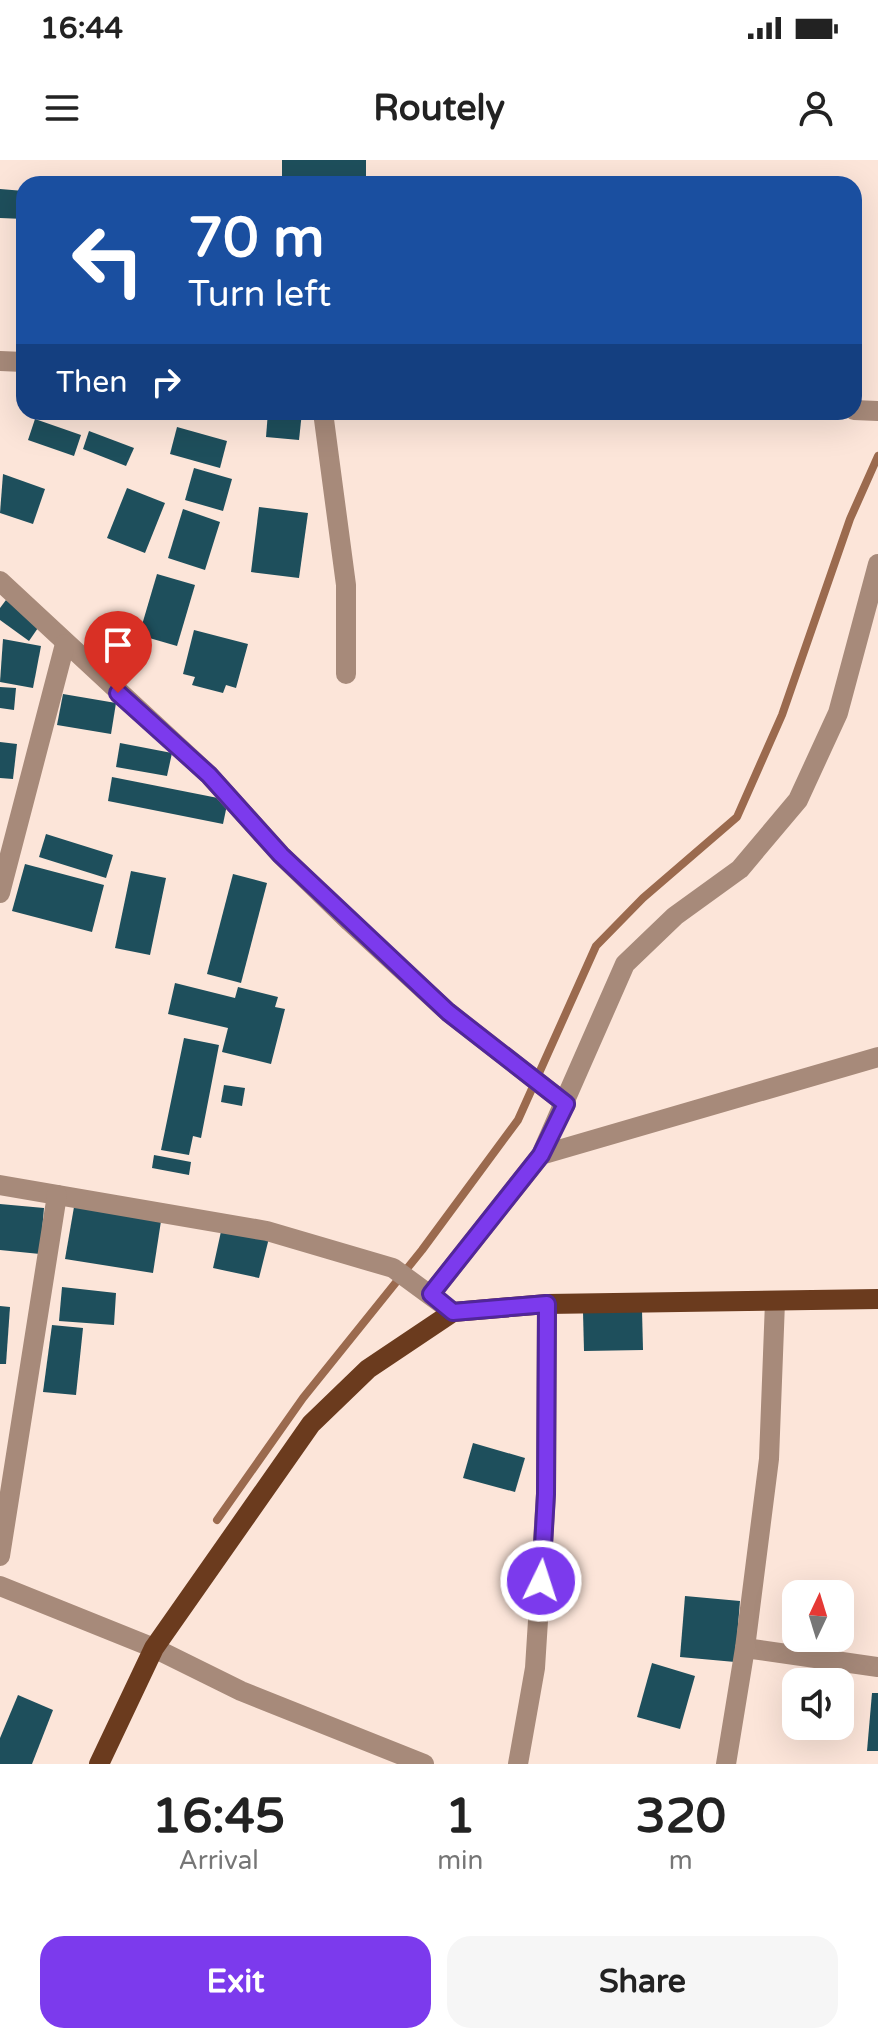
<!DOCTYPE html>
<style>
:root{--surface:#fff;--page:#f6f6f6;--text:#222;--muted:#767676;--accent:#7c3aed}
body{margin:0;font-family:"Varela Round",sans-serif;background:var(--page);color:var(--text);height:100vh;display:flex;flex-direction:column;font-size:30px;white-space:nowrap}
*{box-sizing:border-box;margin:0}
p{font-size:26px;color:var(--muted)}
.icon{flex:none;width:44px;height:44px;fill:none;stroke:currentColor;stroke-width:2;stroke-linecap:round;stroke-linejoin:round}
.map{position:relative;height:1604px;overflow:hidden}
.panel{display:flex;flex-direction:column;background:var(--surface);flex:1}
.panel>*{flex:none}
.top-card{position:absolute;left:16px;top:16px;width:846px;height:244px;border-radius:24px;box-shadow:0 8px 32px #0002;background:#1a4fa0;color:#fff;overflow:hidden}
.needle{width:52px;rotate:4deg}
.controls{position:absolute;left:782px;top:1420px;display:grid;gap:16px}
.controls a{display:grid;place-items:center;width:72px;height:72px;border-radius:16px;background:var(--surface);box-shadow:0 8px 32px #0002;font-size:40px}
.pin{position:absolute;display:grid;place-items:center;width:68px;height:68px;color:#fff;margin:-82px -34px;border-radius:50% 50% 50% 0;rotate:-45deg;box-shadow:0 0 8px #0007}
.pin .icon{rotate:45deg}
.me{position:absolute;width:88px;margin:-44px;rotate:4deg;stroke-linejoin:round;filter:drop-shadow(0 0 6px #0008)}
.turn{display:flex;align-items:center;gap:28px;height:168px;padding:0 40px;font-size:36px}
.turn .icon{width:104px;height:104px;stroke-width:2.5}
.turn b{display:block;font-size:56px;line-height:68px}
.then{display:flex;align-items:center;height:76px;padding:0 40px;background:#0003;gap:16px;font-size:30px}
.eta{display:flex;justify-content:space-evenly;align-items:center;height:136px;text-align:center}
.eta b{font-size:48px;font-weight:800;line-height:56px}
.cta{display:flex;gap:16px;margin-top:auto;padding:16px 40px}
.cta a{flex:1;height:92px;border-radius:24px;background:var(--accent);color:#fff;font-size:32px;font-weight:800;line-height:92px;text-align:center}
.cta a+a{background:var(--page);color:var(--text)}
.status{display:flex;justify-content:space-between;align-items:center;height:56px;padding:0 40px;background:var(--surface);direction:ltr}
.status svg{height:22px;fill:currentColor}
header{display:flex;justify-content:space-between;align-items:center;height:104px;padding:0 40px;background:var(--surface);font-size:36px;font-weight:800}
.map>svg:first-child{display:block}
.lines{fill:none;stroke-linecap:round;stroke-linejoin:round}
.stream{stroke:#9b6a4e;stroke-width:8}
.building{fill:#1e4f5c}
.minor{stroke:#a78a7a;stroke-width:20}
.major{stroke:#6b3b1e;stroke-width:20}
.route-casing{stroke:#51269a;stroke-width:20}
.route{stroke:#7c3aed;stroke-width:14}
</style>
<div class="status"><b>16:44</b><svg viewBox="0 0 49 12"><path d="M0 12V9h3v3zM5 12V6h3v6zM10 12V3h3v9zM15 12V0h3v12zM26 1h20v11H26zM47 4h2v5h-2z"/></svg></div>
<header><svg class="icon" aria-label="menu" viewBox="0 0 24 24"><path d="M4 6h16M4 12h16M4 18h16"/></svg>Routely<svg class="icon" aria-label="person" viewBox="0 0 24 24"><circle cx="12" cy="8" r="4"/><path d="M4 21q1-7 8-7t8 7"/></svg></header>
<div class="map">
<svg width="878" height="1604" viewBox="0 0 878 1604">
<rect width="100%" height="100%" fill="#fce5d9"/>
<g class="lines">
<path class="stream" d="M217 1360 303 1238 422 1090 518 960 596 786 643 738 737 657 782 555 850 359 878 296"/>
</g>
<g class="building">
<rect x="282" y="0" width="84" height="24"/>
<path d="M0 29 24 31V59L0 58Z"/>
<path d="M268 252H302L299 280 266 277Z"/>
<path d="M35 259 81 275 74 296 28 280Z"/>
<path d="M177 267 227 281 220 308 170 294Z"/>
<path d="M89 271 134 288 126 306 83 289Z"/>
<path d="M194 308 232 319 223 351 185 340Z"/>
<path d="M3 314 45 329 33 364 0 353Z"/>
<path d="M127 328 165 343 145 393 107 378Z"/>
<path d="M259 347 308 353 299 418 251 412Z"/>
<path d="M183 349 220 362 205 410 168 398Z"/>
<path d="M157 414 195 425 177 486 139 475Z"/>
<path d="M6 440 40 465 29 481 0 460V448Z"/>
<path d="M194 470 248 484 236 528 226 525 223 533 192 525 195 517 183 514Z"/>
<path d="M3 479 41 486 33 528 0 522Z"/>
<path d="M0 527 16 528 14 550 0 548Z"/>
<path d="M63 534 116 543 111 574 57 565Z"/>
<path d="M0 582 17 584 13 619 0 618Z"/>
<path d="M120 583 172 593 167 616 116 607Z"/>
<path d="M112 617 228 640 223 664 108 641Z"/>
<path d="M46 674 113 695 106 718 39 697Z"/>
<path d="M25 704 104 725 92 772 12 751Z"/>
<path d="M131 711 166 718 150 795 115 788Z"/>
<path d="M233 714 267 723 241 823 207 814Z"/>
<path d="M175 823 235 838 238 827 278 837 275 847 285 849 271 904 222 892 228 868 168 854Z"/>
<path d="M184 878 219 885 201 978 193 976 189 995 161 990Z"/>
<path d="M224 925 245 928 242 946 221 942Z"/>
<path d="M154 995 191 1002 189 1015 152 1008Z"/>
<path d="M0 1044 44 1048 40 1094 0 1090Z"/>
<path d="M74 1047 161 1061 153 1113 65 1099Z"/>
<path d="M222 1067 269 1078 259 1118 213 1108Z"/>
<path d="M62 1127 116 1133 114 1165 59 1161Z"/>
<path d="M0 1146 10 1147 6 1204H0Z"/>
<path d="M642 1150 643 1190 584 1191 583 1152Z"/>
<path d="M52 1165 83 1168 76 1235 43 1232Z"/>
<path d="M473 1283 525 1298 515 1332 463 1318Z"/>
<path d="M685 1436 740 1441 735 1502 680 1497Z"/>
<path d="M652 1503 695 1516 680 1569 637 1557Z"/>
<path d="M872 1533H878V1591H867Z"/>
<path d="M18 1535 53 1550 32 1604H0V1578Z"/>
</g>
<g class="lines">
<g class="minor">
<path d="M0 201 24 202"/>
<path d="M854 250 878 251"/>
<path d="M323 252 346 425V514"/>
<path d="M0 421 209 615 281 695 350 762 448 852 566 944"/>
<path d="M0 733 65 484"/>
<path d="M541 995 625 804 675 756 740 709 798 640 838 553 878 404"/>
<path d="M0 1025 267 1071 393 1108 453 1152"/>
<path d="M431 1134 541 995 878 897"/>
<path d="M0 1396 57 1035"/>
<path d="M0 1426 154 1488 241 1531 424 1604"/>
<path d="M745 1488 878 1507"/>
<path d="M518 1604 535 1508 546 1334 547 1144"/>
<path d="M726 1604 745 1488 769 1299 775 1142"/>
</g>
<path class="major" d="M99 1604 154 1488 311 1264 368 1209 453 1152 547 1144 878 1139"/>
</g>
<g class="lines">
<defs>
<path id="route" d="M118 533 209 615 281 695 448 852 566 944 541 995 431 1134 453 1152 547 1144 546 1334 541 1421"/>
</defs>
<use href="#route" class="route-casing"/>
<use href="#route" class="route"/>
</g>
</svg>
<div class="controls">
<a><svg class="needle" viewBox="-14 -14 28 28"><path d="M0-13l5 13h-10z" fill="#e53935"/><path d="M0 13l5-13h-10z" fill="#767676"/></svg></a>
<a><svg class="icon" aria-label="sound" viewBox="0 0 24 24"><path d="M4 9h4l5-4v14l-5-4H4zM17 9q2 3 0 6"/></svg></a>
</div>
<div class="pin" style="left:118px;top:533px;background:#d93025"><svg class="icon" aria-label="arrive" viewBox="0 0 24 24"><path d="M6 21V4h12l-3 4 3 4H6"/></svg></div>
<svg class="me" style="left:541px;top:1421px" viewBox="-20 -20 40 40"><circle r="17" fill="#7c3aed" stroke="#fff" stroke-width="3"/><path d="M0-11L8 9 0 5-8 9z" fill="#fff"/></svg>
<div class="top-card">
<div class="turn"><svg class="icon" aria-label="left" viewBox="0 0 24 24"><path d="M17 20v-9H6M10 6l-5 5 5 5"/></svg><div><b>70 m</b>Turn left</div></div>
<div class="then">Then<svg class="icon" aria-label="right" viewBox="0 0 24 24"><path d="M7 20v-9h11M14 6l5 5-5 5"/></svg></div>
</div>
</div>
<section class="panel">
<div class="eta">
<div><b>16:45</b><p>Arrival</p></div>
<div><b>1</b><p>min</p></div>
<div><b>320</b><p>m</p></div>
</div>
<div class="cta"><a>Exit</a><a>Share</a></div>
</section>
